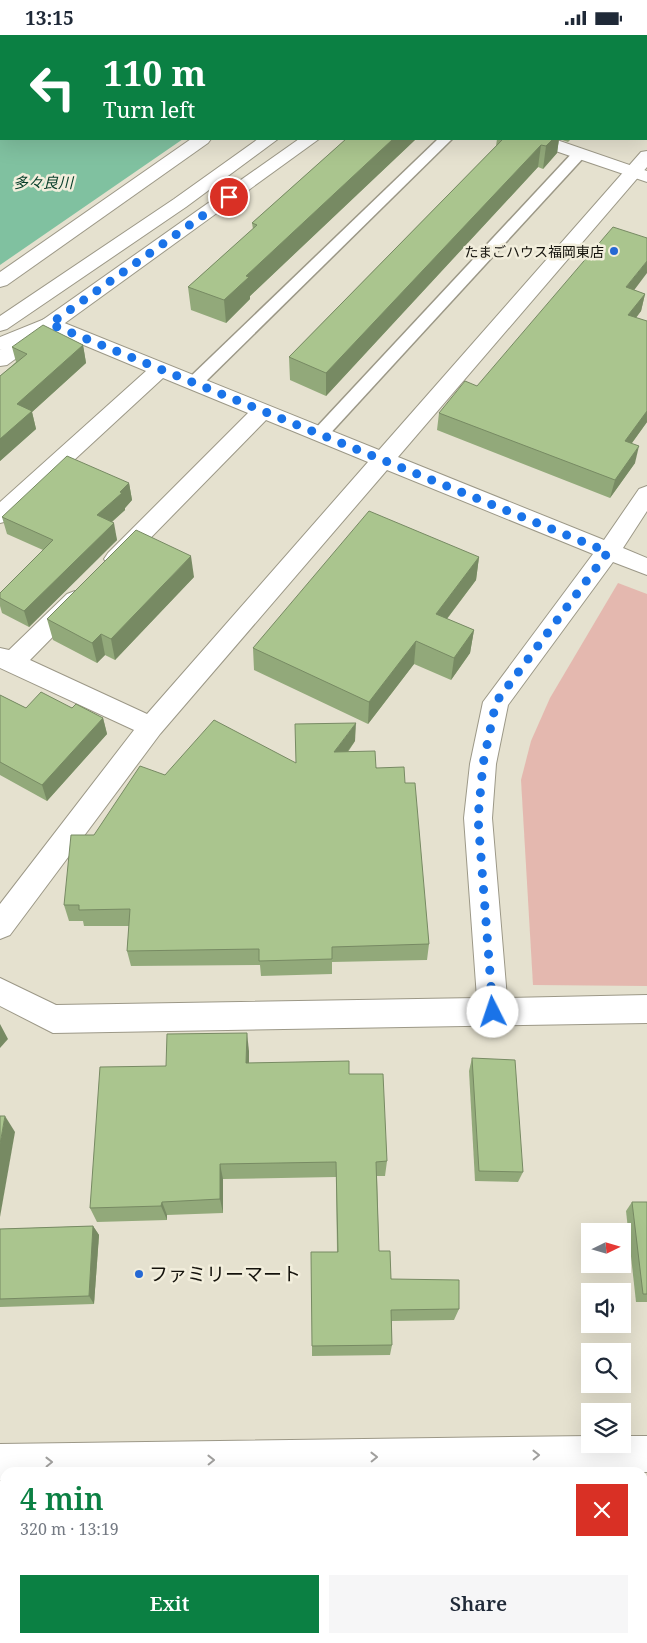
<!DOCTYPE html>
<meta charset="utf-8">
<style>
:root{--surface:#fff;--page:#f6f6f7;--text:#1f2937;--muted:#747a83;--accent:#0b8043}
body{margin:0;font-family:"Noto Serif","Noto Sans JP",serif;background:var(--page);color:var(--text);height:100vh;display:flex;flex-direction:column;font-size:19px;white-space:nowrap}
*{box-sizing:border-box;margin:0}
p{font-size:16px;color:var(--muted)}
.icon{flex:none;width:28px;height:28px;fill:none;stroke:currentColor;stroke-width:2;stroke-linecap:round;stroke-linejoin:round}
.map{position:relative;flex:1;overflow:hidden}
.drawer{position:absolute;left:0px;top:1432px;width:648px;height:176px;display:flex;flex-direction:column;background:var(--surface);border-radius:15px 15px 0 0;box-shadow:0 5px 20px #0002}
.drawer>*{flex:none}
.hud{position:absolute;left:0px;top:0px;width:648px;height:105px;box-shadow:0 5px 20px #0002;background:#0b8043;color:#fff;overflow:hidden}
.needle{width:32px;rotate:85deg}
.fabs{position:absolute;left:581px;top:1188px;display:grid;gap:10px}
.fabs a{display:grid;place-items:center;width:50px;height:50px;border-radius:0px;background:var(--surface);box-shadow:0 5px 20px #0002;font-size:25px}
.pin{position:absolute;display:grid;place-items:center;width:42px;height:42px;color:#fff;margin:-21px;border:2px solid #fff;border-radius:50%;box-shadow:0 1px 5px #0007}
.me{position:absolute;width:55px;margin:-28px;rotate:356deg;stroke-linejoin:round;filter:drop-shadow(0 0 4px #0008)}
.turn{display:flex;align-items:center;gap:18px;height:105px;padding:0 20px;font-size:22px}
.turn .icon{width:65px;height:65px;stroke-width:2.5}
.turn b{display:block;font-size:35px;line-height:42px}
.round{display:grid;place-items:center;flex:none;width:52px;height:52px;border-radius:0px;background:var(--page)}
.overview{display:flex;align-items:center;justify-content:space-between;height:85px;padding:0 20px}
h1{font-size:30px;font-weight:600;line-height:38px;color:var(--accent)}
.action{display:flex;gap:10px;margin-top:auto;padding:10px 20px}
.action a{flex:1;height:58px;border-radius:0px;background:var(--accent);color:#fff;font-size:20px;font-weight:600;line-height:58px;text-align:center}
.action a+a{background:var(--page);color:var(--text)}
.status{display:flex;justify-content:space-between;align-items:center;height:35px;padding:0 25px;background:var(--surface);direction:ltr}
.status svg{height:14px;fill:currentColor}
.map>svg:first-child{display:block}
.green{fill:#e4b8af}
.water{fill:#80c1a0}
.lines{fill:none;stroke-linecap:round;stroke-linejoin:round}
.service-casing{stroke:#9c9887;stroke-width:3}
.pedestrian-casing{stroke:#9c9887;stroke-width:2}
.minor-casing{stroke:#9c9887;stroke-width:2}
.tertiary-casing{stroke:#9c9887;stroke-width:2}
.secondary-casing{stroke:#9c9887;stroke-width:2}
.trunk-casing{stroke:#9c9887;stroke-width:2}
.service{fill:#fff;fill-rule:evenodd}
.pedestrian{fill:#fff;fill-rule:evenodd}
.minor{fill:#fff;fill-rule:evenodd}
.tertiary{fill:#fff;fill-rule:evenodd}
.secondary{fill:#fff;fill-rule:evenodd}
.trunk{fill:#fff;fill-rule:evenodd}
.wall{fill:#92a97a}
.shaded-wall{fill:#778a63}
.building{fill:#aac58e;stroke:#778a63}
.oneway{stroke:#a1a09e}
.route{stroke:#1a73e8;stroke-width:9;stroke-dasharray:0 16.2}
.poi-dot{fill:#2568d4;stroke:#f2eedc;stroke-width:2}
.labels{text-anchor:middle;dominant-baseline:central;stroke-width:5;stroke-linejoin:round;paint-order:stroke}
.far-poi-label{font-size:14px;fill:#14120c;stroke:#f2eedc;text-anchor:end}
.far-water-label{font-size:15px;font-style:italic;fill:#053d28;stroke:#f2eedc}
.near-poi-label{font-size:19px;fill:#14120c;stroke:#f2eedc;text-anchor:start}
</style>
<div class="status"><b>13:15</b><svg viewBox="0 0 49 12"><path d="M0 12V9h3v3zM5 12V6h3v6zM10 12V3h3v9zM15 12V0h3v12zM26 1h20v11H26zM47 4h2v5h-2z"/></svg></div>
<div class="map">
<svg width="647" height="1608" viewBox="0 0 647 1608">
<rect width="100%" height="100%" fill="#e5e1cf"/>
<path class="green" d="M618 548 647 559V951L533 950 521 745 531 706 550 663Z"/>
<path class="water" d="M0 0H332L1 1V104H183L0 230Z"/>
<g class="lines">
<defs>
<g id="service">
<path d="M438 104H452L200 352 194 353 188 352 186 348 188 344Z"/>
<path d="M580 114 587 118 585 121 326 403 320 405 314 403 312 399 314 395 575 115Z"/>
</g>
<g id="pedestrian">
<path d="M191 104H211L208 108 7 250 0 252V237Z"/>
<path d="M258 104H278L186 172 7 294 0 296V281L174 164Z"/>
<path d="M52 281 59 283 62 287 57 293 0 315V302Z"/>
</g>
<g id="minor">
<path d="M647 116V132L398 422 604 505 639 454 647 451V476L623 513 647 523V540L613 527 508 670 496 729 492 783 507 963 647 960V988L53 998 0 971V943L56 970 477 963 464 783 470 729 483 667 593 519 387 435 160 699 10 900 0 904V869L134 695 0 633V613L9 615 67 559 75 556 83 559 87 565 83 571 30 625 147 679 368 427 266 385 124 530 116 532 108 530 104 524 108 518 248 378 163 343 8 486 0 488V467L146 336 43 293 40 289 43 285 50 283 57 285 379 415 641 117Z"/>
<path d="M10 1604H50L52 1608H12Z"/>
</g>
<path id="tertiary" d="M529 104H554L647 136V147L532 108Z"/>
<path id="secondary" d="M299 104H319L7 330 0 331V315Z"/>
<g id="trunk">
<path d="M590 1401V1409H622V1401H647V1437L5 1438V1445H0V1409Z"/>
<rect x="642" y="1528" width="5" height="38"/>
<rect x="0" y="1534" width="5" height="38"/>
</g>
</defs>
<use href="#service" class="service-casing"/>
<use href="#pedestrian" class="pedestrian-casing"/>
<use href="#minor" class="minor-casing"/>
<use href="#tertiary" class="tertiary-casing"/>
<use href="#secondary" class="secondary-casing"/>
<use href="#trunk" class="trunk-casing"/>
<use href="#service" class="service"/>
<use href="#pedestrian" class="pedestrian"/>
<use href="#minor" class="minor"/>
<use href="#tertiary" class="tertiary"/>
<use href="#secondary" class="secondary"/>
<use href="#trunk" class="trunk"/>
</g>
<g class="wall">
<path d="M647 0V67H646V1Z"/>
<path d="M346 104H416L250 261V264L226 288 191 275 188 252 253 194 252 188Z"/>
<path d="M497 104H571L568 107 559 104 557 118 543 134 538 132 326 361 290 345 289 322 496 111Z"/>
<path d="M634 255 645 259 641 276 636 283 647 286V387L632 408 635 428 610 463 437 395 439 378Z"/>
<path d="M83 310 86 328 32 377 36 394 0 426V341L16 327 12 312Z"/>
<path d="M129 448 132 465 125 473V475L112 487 117 505 29 592 2 578 0 571V558L43 515 7 499 2 482Z"/>
<path d="M479 522 476 545 447 584 474 595 470 618 451 645 414 629 368 689 254 635 253 613Z"/>
<path d="M194 542 115 625 105 620 97 628 53 605 47 584Z"/>
<path d="M0 660 26 673H72L103 683 107 699 47 766 0 740Z"/>
<path d="M355 706 348 717 405 748 429 909 427 925 332 927V939L261 941 260 930 131 931 127 916 129 891H84L83 886H69L64 870 94 800 165 740 296 728Z"/>
<path d="M249 1016V1028L349 1039 387 1126 385 1141H377L379 1216 391 1244 459 1274 454 1285 392 1286V1310L390 1320 312 1321V1311L337 1217 336 1142 223 1144V1178L167 1180V1185L97 1187 90 1173 166 1031Z"/>
<path d="M472 1023 523 1137 518 1147 475 1146 469 1036Z"/>
<path d="M632 1167H647V1267H636L626 1176Z"/>
<path d="M93 1191 99 1200 94 1269 0 1272V1194Z"/>
</g>
<g class="shaded-wall">
<path d="M393 104H416L250 261V264L226 288 224 265 246 241Z"/>
<path d="M553 104H559L557 118 543 134 546 111Z"/>
<path d="M541 110 538 132 326 361V338Z"/>
<path d="M647 226V238L623 270 626 252Z"/>
<path d="M645 259 641 276 624 298 628 280Z"/>
<path d="M83 310 86 328 32 377 36 394 0 426V404L17 369Z"/>
<path d="M647 376V387L621 423 625 406Z"/>
<path d="M639 411 635 428 610 463 615 445Z"/>
<path d="M129 448 132 465 125 473V475L100 497 97 480Z"/>
<path d="M114 488 117 505 29 592 24 576Z"/>
<path d="M191 521 194 542 115 625 111 604Z"/>
<path d="M479 522 476 545 433 602 436 579Z"/>
<path d="M474 595 470 618 451 645 454 623Z"/>
<path d="M101 599 105 620 97 628 92 608Z"/>
<path d="M416 606 414 629 368 689 369 667Z"/>
<path d="M103 683 107 699 47 766 42 750Z"/>
<path d="M356 688 355 706 334 735V717Z"/>
<path d="M0 989 8 1004 0 1013Z"/>
<path d="M247 998 249 1016V1045L246 1028Z"/>
<path d="M5 1081 15 1097 0 1182V1109Z"/>
<path d="M220 1129 223 1144V1178L220 1164Z"/>
<path d="M162 1167 167 1180V1185L161 1171Z"/>
<path d="M93 1191 99 1200 94 1269 89 1261Z"/>
</g>
<g class="building">
<path d="M531 0H647V43H646V1H529Z"/>
<path d="M346 104H393L246 241 249 242 224 265 188 252 257 190 252 188Z"/>
<path d="M503 104H553L546 111 541 110 326 338 289 322Z"/>
<path d="M613 192 647 203V226L626 252 645 259 628 280 647 286V376L625 406 639 411 615 445 439 378 465 346 477 351Z"/>
<path d="M43 290 83 310 17 369 32 376 0 404V341L27 319 12 312Z"/>
<path d="M67 421 129 448 120 457 122 458 97 480 114 488 24 576 0 563V558L53 505 2 482Z"/>
<path d="M369 476 479 522 436 579 474 595 454 623 416 606 369 667 253 613Z"/>
<path d="M136 495 191 521 111 604 101 599 92 608 47 584Z"/>
<path d="M41 657 72 673 76 669 103 683 42 750 0 727V660L26 673Z"/>
<path d="M214 685 296 728 295 689 356 688 334 717 375 716 376 733 404 732 405 748H415L429 909 332 912V924L259 926V914L127 916 130 874 79 875V870H64L71 800H94L140 731 165 740Z"/>
<path d="M247 998 246 1028 349 1026V1039H383L387 1126 376 1127 379 1216H390L391 1244 459 1245V1274L391 1275 392 1310 312 1311 311 1217H338L336 1127 220 1129V1164L162 1167 161 1171 90 1173 100 1032 166 1031 167 999Z"/>
<path d="M472 1023 515 1025 523 1137 479 1136Z"/>
<path d="M0 1081H5L0 1109Z"/>
<path d="M632 1167H647V1259H643Z"/>
<path d="M93 1191 89 1261 0 1264V1194Z"/>
</g>
<defs><path id="oneway-chevron" d="M-2-3.5L2.5 0L-2 3.5" fill="none" stroke-width="1.6" stroke-linecap="round" stroke-linejoin="round" transform="scale(1.25)"/></defs>
<g class="oneway">
<use href="#oneway-chevron" transform="translate(536 1420) rotate(-1)"/>
<use href="#oneway-chevron" transform="translate(374 1422) rotate(-1)"/>
<use href="#oneway-chevron" transform="translate(211 1425) rotate(-1)"/>
<use href="#oneway-chevron" transform="translate(49 1427) rotate(-1)"/>
</g>
<g class="lines">
<path class="route" d="M229 162 50 289 608 517 496 667 483 729 478 783 493 977"/>
</g>
<g class="poi-dot">
<circle cx="614" cy="216" r="5"/>
<circle cx="139" cy="1239" r="5"/>
</g>
<g class="labels">
<g class="far-poi-label">
<text x="604" y="216">たまごハウス福岡東店</text>
</g>
<g class="far-water-label">
<text x="43" y="147">多々良川</text>
</g>
<g class="near-poi-label">
<text x="149" y="1239">ファミリーマート</text>
</g>
</g>
</svg>
<div class="fabs">
<a><svg class="needle" viewBox="-14 -14 28 28"><path d="M0-13l5 13h-10z" fill="#e53935"/><path d="M0 13l5-13h-10z" fill="#747a83"/></svg></a>
<a><svg class="icon" aria-label="sound" viewBox="0 0 24 24"><path d="M4 9h4l5-4v14l-5-4H4zM17 9q2 3 0 6"/></svg></a>
<a><svg class="icon" aria-label="search" viewBox="0 0 24 24"><circle cx="10" cy="10" r="6"/><path d="M15 15l6 6"/></svg></a>
<a><svg class="icon" aria-label="layers" viewBox="0 0 24 24"><path d="M12 4l9 5-9 5-9-5zM3 14l9 5 9-5"/></svg></a>
</div>
<div class="pin" style="left:229px;top:162px;background:#d93025"><svg class="icon" aria-label="arrive" viewBox="0 0 24 24"><path d="M6 21V4h12l-3 4 3 4H6"/></svg></div>
<svg class="me" style="left:493px;top:977px" viewBox="-20 -20 40 40"><circle r="19" fill="#fff"/><path d="M0-13L10 11 0 6-10 11z" fill="#1a73e8"/></svg>
<div class="hud">
<div class="turn"><svg class="icon" aria-label="left" viewBox="0 0 24 24"><path d="M17 20v-9H6M10 6l-5 5 5 5"/></svg><div><b>110 m</b>Turn left</div></div>
</div>
<section class="drawer">
<div class="overview"><div><h1>4 min</h1><p>320 m · 13:19</p></div><a class="round" style="background:#d93025;color:#fff"><svg class="icon" aria-label="close" viewBox="0 0 24 24"><path d="M6 6l12 12M18 6L6 18"/></svg></a></div>
<div class="action"><a>Exit</a><a>Share</a></div>
</section>
</div>
